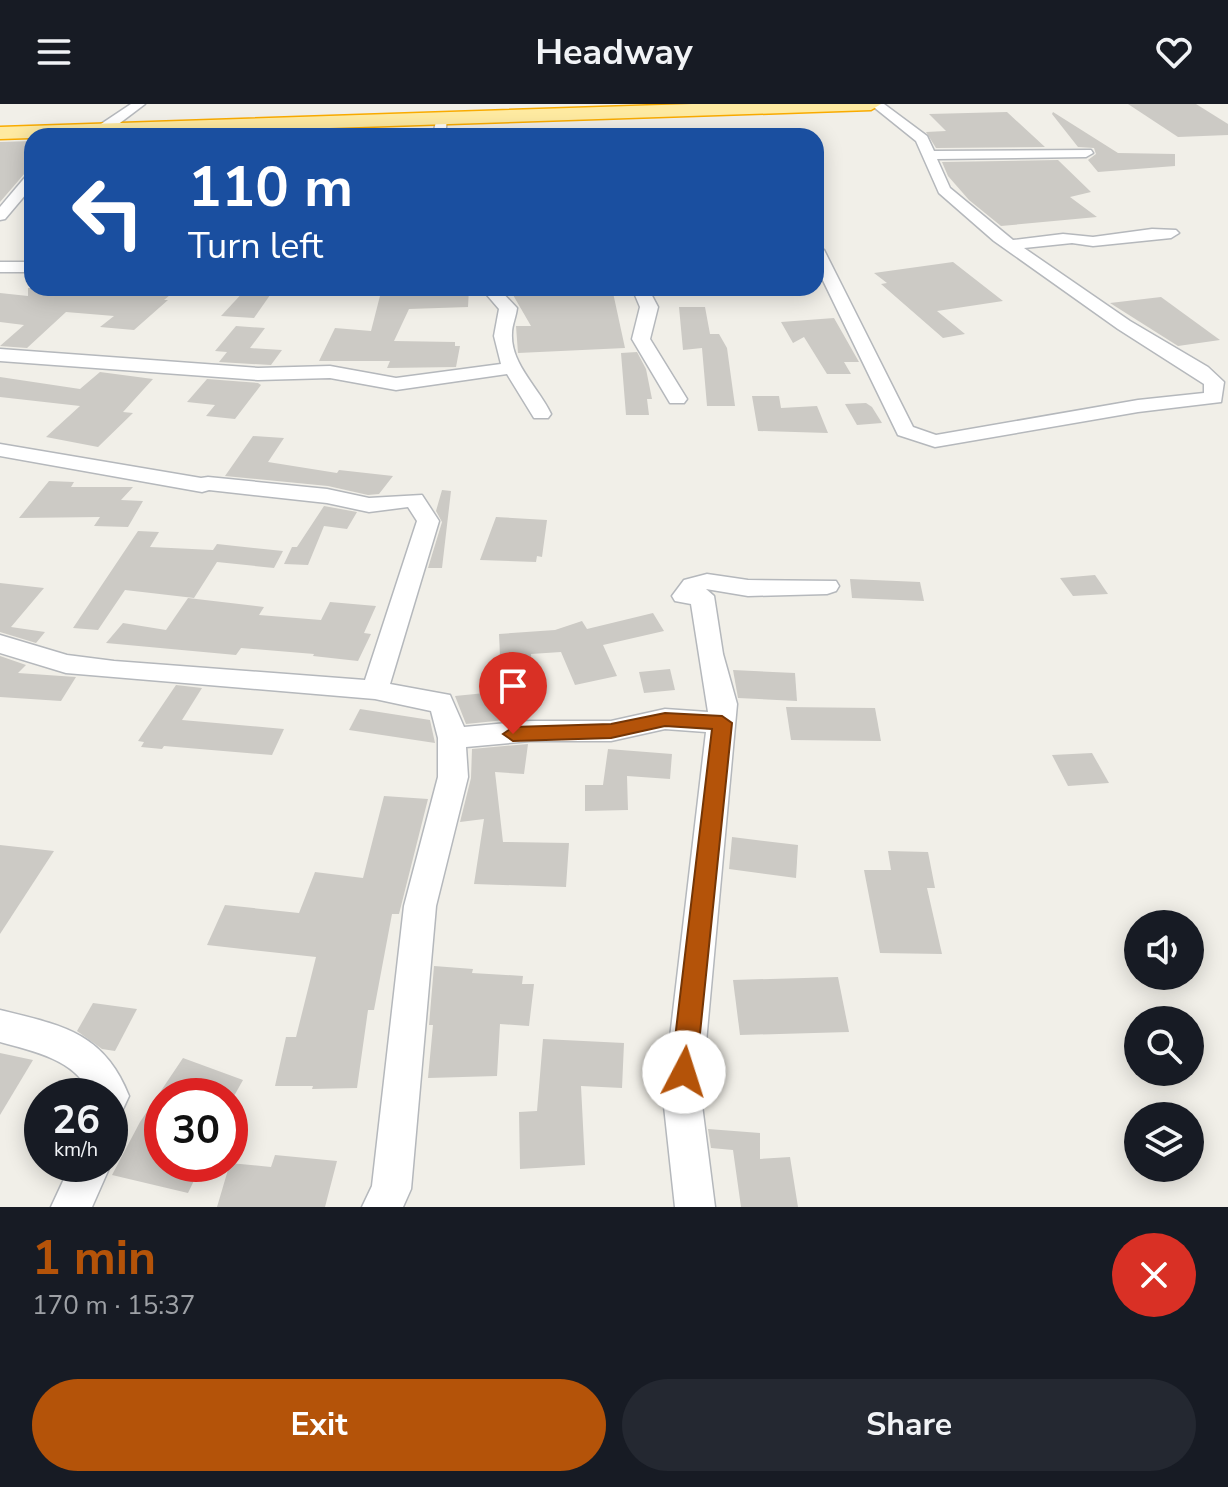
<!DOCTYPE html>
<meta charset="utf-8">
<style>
:root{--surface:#171b24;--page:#242831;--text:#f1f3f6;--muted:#9ea1a6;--accent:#b45309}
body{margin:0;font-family:"Nunito Sans",sans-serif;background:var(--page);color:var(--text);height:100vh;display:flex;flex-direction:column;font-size:30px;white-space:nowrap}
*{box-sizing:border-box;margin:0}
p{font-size:26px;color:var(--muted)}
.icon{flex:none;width:44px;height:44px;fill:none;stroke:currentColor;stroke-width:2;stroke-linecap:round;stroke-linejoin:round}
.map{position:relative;height:1103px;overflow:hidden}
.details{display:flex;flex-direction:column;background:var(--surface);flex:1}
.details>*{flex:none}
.top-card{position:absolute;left:24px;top:24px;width:800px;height:168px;border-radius:24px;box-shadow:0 4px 20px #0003;background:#1a4fa0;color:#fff;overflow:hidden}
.tools{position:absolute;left:1124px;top:806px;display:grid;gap:16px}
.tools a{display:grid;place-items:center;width:80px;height:80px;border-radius:50%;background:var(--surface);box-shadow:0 4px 20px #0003;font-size:40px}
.speed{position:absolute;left:24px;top:974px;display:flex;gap:16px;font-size:40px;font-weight:700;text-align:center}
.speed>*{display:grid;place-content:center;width:104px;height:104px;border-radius:50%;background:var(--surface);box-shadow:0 4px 20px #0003;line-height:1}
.speed small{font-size:20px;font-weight:400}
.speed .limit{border:12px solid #d22;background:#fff;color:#111}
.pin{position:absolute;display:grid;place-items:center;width:68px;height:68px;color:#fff;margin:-82px -34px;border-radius:50% 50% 50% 0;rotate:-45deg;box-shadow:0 0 8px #0007}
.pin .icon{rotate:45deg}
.me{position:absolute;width:88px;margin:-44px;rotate:5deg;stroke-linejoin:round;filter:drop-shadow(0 0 6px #0008)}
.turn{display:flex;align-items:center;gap:28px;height:168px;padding:0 32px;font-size:36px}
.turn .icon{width:104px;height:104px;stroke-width:2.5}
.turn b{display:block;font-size:56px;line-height:68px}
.round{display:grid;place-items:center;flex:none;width:84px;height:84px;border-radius:42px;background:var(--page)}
.overview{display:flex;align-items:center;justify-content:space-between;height:136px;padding:0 32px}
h1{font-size:48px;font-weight:700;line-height:60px;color:var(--accent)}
.cta{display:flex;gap:16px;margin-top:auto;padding:16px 32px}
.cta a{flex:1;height:92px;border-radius:48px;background:var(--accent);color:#fff;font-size:32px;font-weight:700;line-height:92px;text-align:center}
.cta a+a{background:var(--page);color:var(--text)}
header{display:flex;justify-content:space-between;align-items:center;height:104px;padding:0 32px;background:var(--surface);font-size:36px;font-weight:700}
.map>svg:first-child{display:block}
.building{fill:#cccac5}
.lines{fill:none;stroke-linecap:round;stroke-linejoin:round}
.minor-casing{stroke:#b5b8bc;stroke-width:3}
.trunk-casing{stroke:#f9ab00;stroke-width:3}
.minor{fill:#fff;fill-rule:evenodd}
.trunk{fill:#feeaa1;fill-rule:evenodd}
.route{fill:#b45309;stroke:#753606;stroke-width:2}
</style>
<header><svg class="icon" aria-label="menu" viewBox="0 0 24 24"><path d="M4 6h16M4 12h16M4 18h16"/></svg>Headway<svg class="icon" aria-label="heart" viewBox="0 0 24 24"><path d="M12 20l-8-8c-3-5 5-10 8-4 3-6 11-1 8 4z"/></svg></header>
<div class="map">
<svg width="1228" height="1103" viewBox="0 0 1228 1103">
<rect width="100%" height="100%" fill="#f1efe8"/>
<g class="building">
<path d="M1128 0H1196L1228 20V31L1178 33Z"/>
<path d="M1007 8 1045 43 936 44 926 28 946 27 929 10Z"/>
<path d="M1053 8 1118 49 1175 50V62L1098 68 1088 56 1096 50 1094 44 1078 43 1052 10Z"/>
<path d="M32 37V67L25 69 0 98V38Z"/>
<path d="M1058 56 1091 88 1070 93 1097 113 1001 122 969 96 948 72 942 58Z"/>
<path d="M953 158 1003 197 937 207 965 230 943 234 881 180 887 179 874 169Z"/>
<path d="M28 184H160L155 189 170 191 164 196H168L134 226 100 223 114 212 66 208 27 244 0 242 24 221 0 218V189L28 192Z"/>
<path d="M247 184H275L254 214 221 212Z"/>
<path d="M382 184H469L468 203 409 205 394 237 455 238V242H460L456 263 387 264 390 257H319L335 224 371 227Z"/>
<path d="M509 184H612L625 244 518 249 516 222H531Z"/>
<path d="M1161 193 1220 236 1178 242 1110 199Z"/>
<path d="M679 203H705L710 230H719L727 244 735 302H707L702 244 683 246Z"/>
<path d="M834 214 859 258H844L851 270H827L804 233 793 239 781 218Z"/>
<path d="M236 222 265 224 250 244 282 246 271 261 219 258 227 248 215 247Z"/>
<path d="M637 248 646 265 652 295H647L649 311H626L621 249Z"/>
<path d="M100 268 153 275 123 308 133 309 98 343 46 333 80 302 0 293V273L80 285Z"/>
<path d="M207 275 258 279 261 281 235 315 206 312 215 301 187 298Z"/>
<path d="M752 292H779L781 304 817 302 828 329 758 327Z"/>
<path d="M866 299 872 303 882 319 857 321 845 300Z"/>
<path d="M253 332 284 334 268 358 337 369 339 366 393 372 379 390 368 391 328 382 225 372Z"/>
<path d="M49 377 74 378 71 383H133L121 396 143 397 128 423 94 422 100 413 19 414Z"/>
<path d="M442 386 451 387 442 464H428L442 418 436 407Z"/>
<path d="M324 402 357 408 347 425 324 422 308 461 284 460 292 443H297Z"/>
<path d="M496 413 547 416 542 453 537 452 536 458 480 456Z"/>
<path d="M138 427 159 428 150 443 213 446 217 440 283 447 274 464 217 458 194 494 125 486 98 526 73 524Z"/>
<path d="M1095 471 1108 490 1073 492 1060 474Z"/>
<path d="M850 475 920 478 924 497 852 494Z"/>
<path d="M0 479 44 484 11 523 45 528 36 539 0 528Z"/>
<path d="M188 494 264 503 259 511 321 516 330 498 376 502 364 529 371 530 358 557 313 552 314 550 241 544 236 551 106 539 123 519 166 526Z"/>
<path d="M653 509 664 527 603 541 617 572 575 581 561 548 531 550 532 575 521 576 525 614 466 620 455 592 505 587 504 552H500L499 530 555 526 582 517 587 525Z"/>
<path d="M0 552 26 561 18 569 76 573 61 597 0 593Z"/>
<path d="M670 565 675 586 644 589 639 568Z"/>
<path d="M733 566 795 569 797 597 738 594Z"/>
<path d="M176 581 202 584 182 616 284 625 272 651 164 642 162 645 141 643 144 638 138 637Z"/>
<path d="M786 603 875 604 881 637 791 636Z"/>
<path d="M360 605 430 616 435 639 349 626Z"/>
<path d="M528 640 524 670 495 668 503 738 569 739 566 783 474 780 484 715 460 718 471 674 472 645Z"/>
<path d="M608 645 672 650 670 675 627 672 628 706 585 707V681H603Z"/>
<path d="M1092 649 1109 679 1068 682 1052 651Z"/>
<path d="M384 692 428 695 399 810H392L374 906H368L357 984 312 985 313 982H275L286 933H296L316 853 207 841 225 801 299 809 315 768 363 774Z"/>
<path d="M732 733 798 741 796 774 729 765Z"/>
<path d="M0 741 54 747 0 830Z"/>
<path d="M888 747 928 748 935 784H927L942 850 880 849 864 766H891Z"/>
<path d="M434 862 473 865 472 869 523 872 522 880H534L529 922 500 920 497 972 428 974 433 921H429Z"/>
<path d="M838 873 849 928 740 931 733 876Z"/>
<path d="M93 899 137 905 115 947 102 945 77 927Z"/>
<path d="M543 935 624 939 622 984 581 982 585 1061 520 1065 519 1008 537 1007Z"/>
<path d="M0 949 33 956 0 1011Z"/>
<path d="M183 954 243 976 234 992H162V1060H202L188 1089 112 1071 140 1018Z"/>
<path d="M708 1025 760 1029V1055L790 1053 798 1103H741L733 1046 711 1044Z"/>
<path d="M275 1051 337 1057 325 1103H217L230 1059 271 1063Z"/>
</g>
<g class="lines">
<defs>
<g id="minor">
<path d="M131 0H145L108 28H98V22Z"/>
<path d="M870 0H884L927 32 934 47 1091 46 1093 49 1086 53 937 55 950 84 1013 136 1063 130 1093 133 1152 125 1176 126 1179 129 1171 134 1093 142 1072 139 1024 144 1130 217 1208 263 1224 278 1221 298 1138 308 935 343 898 331 816 162V141L824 146 913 323 936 331 1138 296 1204 289V280L1118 225 994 137 939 89 916 37Z"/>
<path d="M437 12 447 15 445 32H433Z"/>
<path d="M32 70V83L5 115 0 116V103L27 71Z"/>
<rect x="0" y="158" width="32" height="10"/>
<path d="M481 184H498L517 204C516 213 512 221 512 229 510 260 539 284 551 310L548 314H534L507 270 396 286 330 274 258 276 0 257V245L258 264 330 262 396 274 501 260 494 232 499 205Z"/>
<path d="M632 184H648L658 203 650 235 687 295 684 299H670L632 235 640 203Z"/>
<path d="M0 340 201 374 208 373 327 385 369 394 422 391 439 417 390 580 450 591 464 623 530 617H611L665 605 708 608 691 500 675 497 672 492 684 476 707 470 748 476 836 477 839 482 836 487 827 490 748 492 706 485 714 492 723 550 737 600 701 993 715 1103H675L663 993 706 628 665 625 611 637H530L466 643 468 673 436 802 411 1085 403 1103H362L372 1082 404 802 438 673V634L431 607 375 595 66 569 0 549V531L67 551 114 557 365 576 417 417 408 403 369 408 327 399 209 386 202 388 0 352Z"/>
<path d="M0 906C61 921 104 928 129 992L123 1005 110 1010V992H91C78 956 33 947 0 938Z"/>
<path d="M110 1057 111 1060 92 1103H51L71 1060H110Z"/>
</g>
<path id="trunk" d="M692 0H881L871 6 0 35V23Z"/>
</defs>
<use href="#minor" class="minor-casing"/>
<use href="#trunk" class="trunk-casing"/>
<use href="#minor" class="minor"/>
<use href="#trunk" class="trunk"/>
</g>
<path class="route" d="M665 609 722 612 732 619 696 968 693 976 684 980 675 976 671 968 712 625 665 622 611 634 513 637 503 630 513 623 611 620Z"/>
</svg>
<div class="tools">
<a><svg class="icon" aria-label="sound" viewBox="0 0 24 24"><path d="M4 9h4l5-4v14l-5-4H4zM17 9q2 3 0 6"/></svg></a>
<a><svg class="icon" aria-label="search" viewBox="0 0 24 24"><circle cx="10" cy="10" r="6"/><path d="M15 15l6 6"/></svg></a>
<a><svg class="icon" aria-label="layers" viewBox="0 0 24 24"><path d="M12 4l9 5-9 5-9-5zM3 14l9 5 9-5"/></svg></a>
</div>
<div class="speed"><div>26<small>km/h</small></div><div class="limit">30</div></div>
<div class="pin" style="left:513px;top:630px;background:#d93025"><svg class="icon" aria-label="arrive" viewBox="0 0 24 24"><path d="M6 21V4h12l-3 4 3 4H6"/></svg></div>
<svg class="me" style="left:684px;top:968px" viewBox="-20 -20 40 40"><circle r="19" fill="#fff"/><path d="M0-13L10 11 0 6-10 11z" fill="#b45309"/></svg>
<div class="top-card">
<div class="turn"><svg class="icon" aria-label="left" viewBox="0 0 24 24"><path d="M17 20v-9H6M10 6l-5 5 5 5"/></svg><div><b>110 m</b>Turn left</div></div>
</div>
</div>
<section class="details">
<div class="overview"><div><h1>1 min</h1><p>170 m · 15:37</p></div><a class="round" style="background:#d93025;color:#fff"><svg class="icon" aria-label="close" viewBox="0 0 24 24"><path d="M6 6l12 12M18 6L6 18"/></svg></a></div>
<div class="cta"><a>Exit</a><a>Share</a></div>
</section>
